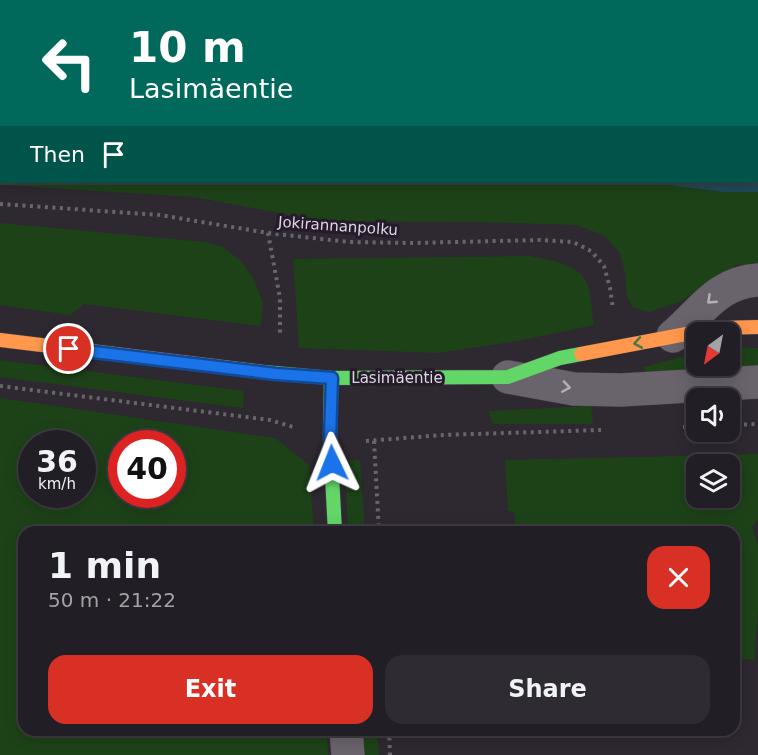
<!DOCTYPE html>
<meta charset="utf-8">
<style>
:root{--surface:#221e25;--page:#2e2b32;--text:#f1f3f6;--muted:#a2a2a7;--line:#3f3c42;--accent:#d93025}
body{margin:0;font-family:"DejaVu Sans",sans-serif;background:var(--page);color:var(--text);height:100vh;display:flex;flex-direction:column;font-size:22px;white-space:nowrap}
*{box-sizing:border-box;margin:0}
p{font-size:20px;color:var(--muted)}
.icon{flex:none;width:33px;height:33px;fill:none;stroke:currentColor;stroke-width:2;stroke-linecap:round;stroke-linejoin:round}
.map{position:relative;flex:1;overflow:hidden}
.sheet{position:absolute;left:18px;top:526px;width:722px;height:210px;display:flex;flex-direction:column;background:var(--surface);border-radius:18px;box-shadow:0 3px 15px #0003,0 0 0 2px var(--line)}
.sheet>*{flex:none}
.guide{position:absolute;left:0px;top:0px;width:759px;height:183px;box-shadow:0 3px 15px #0003,0 0 0 2px var(--line);background:#00695c;color:#fff;overflow:hidden}
.needle{width:39px;rotate:212deg}
.fabs{position:absolute;left:686px;top:322px;display:grid;gap:12px}
.fabs a{display:grid;place-items:center;width:54px;height:54px;border-radius:12px;background:var(--surface);box-shadow:0 3px 15px #0003,0 0 0 2px var(--line);font-size:30px}
.speed{position:absolute;left:18px;top:430px;display:flex;gap:12px;font-size:30px;font-weight:700;text-align:center}
.speed>*{display:grid;place-content:center;width:78px;height:78px;border-radius:50%;background:var(--surface);box-shadow:0 3px 15px #0003,0 0 0 2px var(--line);line-height:1}
.speed small{font-size:15px;font-weight:400}
.speed .limit{border:9px solid #d22;background:#fff;color:#111}
.pin{position:absolute;display:grid;place-items:center;width:51px;height:51px;color:#fff;margin:-26px;border:3px solid #fff;border-radius:50%;box-shadow:0 2px 6px #0007}
.me{position:absolute;width:66px;margin:-33px;rotate:358deg;stroke-linejoin:round;filter:drop-shadow(0 0 4px #0008)}
.turn{display:flex;align-items:center;gap:21px;height:126px;padding:0 30px;font-size:27px}
.turn .icon{width:78px;height:78px;stroke-width:2.5}
.turn b{display:block;font-size:42px;line-height:51px}
.then{display:flex;align-items:center;height:57px;padding:0 30px;background:#0003;gap:12px;font-size:22px}
.round{display:grid;place-items:center;flex:none;width:63px;height:63px;border-radius:18px;background:var(--page)}
.summary{display:flex;align-items:center;justify-content:space-between;height:102px;padding:0 30px}
h1{font-size:36px;font-weight:800;line-height:45px}
.primary-button{display:flex;gap:12px;margin-top:auto;padding:12px 30px}
.primary-button a{flex:1;height:69px;border-radius:18px;background:var(--accent);color:#fff;font-size:24px;font-weight:800;line-height:69px;text-align:center}
.primary-button a+a{background:var(--page);color:var(--text)}
.map>svg:first-child{display:block}
.green{fill:#1d4218;fill-rule:evenodd}
.water{fill:#1f4a58}
.lines{fill:none;stroke-linecap:round;stroke-linejoin:round}
.street-casing{stroke:#4a454d;stroke-width:34}
.fast-casing{stroke:#4a454d;stroke-width:15}
.slow-casing{stroke:#4a454d;stroke-width:15}
.path{stroke:#6a656c;stroke-width:4;stroke-dasharray:3 4.5;stroke-linecap:butt}
.street{stroke:#69646c;stroke-width:33}
.fast{stroke:#63d668;stroke-width:14}
.slow{stroke:#ff974d;stroke-width:14}
.oneway{stroke:#b5afb9}
.oneway2{stroke:#44784a}
.route-casing{stroke:#114b97;stroke-width:15}
.route{stroke:#1a73e8;stroke-width:10}
.labels{text-anchor:middle;dominant-baseline:central;stroke-width:6;stroke-linejoin:round;paint-order:stroke}
.street-label{font-size:15px;fill:#ded7e2;stroke:#251b2b}
</style>
<div class="map">
<svg width="758" height="755" viewBox="0 0 758 755">
<rect width="100%" height="100%" fill="#2e2831"/>
<g class="green">
<path d="M0 79H2V182H646L722 192H758V263L736 265 709 282 682 301 650 312 634 308 627 298 625 273 620 253 603 235 576 225 475 222 324 221 193 197 0 185Z"/>
<path d="M0 223 206 242 223 247 241 261 253 278 263 303 261 326 84 304 70 315 0 305Z"/>
<path d="M530 256C550 260 577 263 587 283 591 291 592 315 594 325L518 341 437 353 299 348 293 259Z"/>
<path d="M736 347 758 348V367L645 372 644 367 696 353V366H729V348Z"/>
<path d="M0 360 244 391 243 408 0 377Z"/>
<path d="M0 398 275 438 309 465 314 532H24V730L327 731 328 755H0ZM32 444H82V495H32ZM122 444H172V495H122Z"/>
<path d="M591 406 593 424H493L488 411Z"/>
<path d="M758 454V519L752 527 758 545V608L754 660 734 658V532H713L712 527 515 528 514 512 508 511 505 460ZM696 465H729V498H696Z"/>
<path d="M360 460 365 532H348L345 461Z"/>
<path d="M359 731H377L379 755H360Z"/>
</g>
<path class="water" d="M758 167V192H722L646 182H758Z"/>
<g class="lines">
<defs>
<g id="street">
<path d="M673 336C702 312 716 283 758 280"/>
<path d="M508 377 574 389 621 390 758 382"/>
<path d="M346 730 348 755"/>
</g>
<g id="fast">
<path d="M263 372 331 378 508 377 560 358 581 354"/>
<path d="M331 378 330 439 335 532"/>
</g>
<g id="slow">
<path d="M0 340 263 372"/>
<path d="M581 354 718 328 758 327"/>
</g>
</defs>
<use href="#street" class="street-casing"/>
<use href="#fast" class="fast-casing"/>
<use href="#slow" class="slow-casing"/>
<g class="path">
<path d="M0 204 160 215 268 233 349 242 413 243 539 240 573 242 591 251 604 266 610 288 613 309"/>
<path d="M268 233 280 298V336"/>
<path d="M0 386 270 420 293 427"/>
<path d="M729 425 758 424"/>
<path d="M683 427 696 426"/>
<path d="M366 441 443 435 601 430"/>
<path d="M374 441 379 532"/>
<path d="M389 730 390 755"/>
</g>
<use href="#street" class="street"/>
<use href="#fast" class="fast"/>
<use href="#slow" class="slow"/>
</g>
<defs><path id="oneway-chevron" d="M-2-3.5L2.5 0L-2 3.5" fill="none" stroke-width="1.6" stroke-linecap="round" stroke-linejoin="round" transform="scale(1.5)"/></defs>
<g class="oneway">
<use href="#oneway-chevron" transform="translate(711 300) rotate(137)"/>
<use href="#oneway-chevron" transform="translate(566 387) rotate(9)"/>
</g>
<use class="oneway2" href="#oneway-chevron" transform="translate(638 343) rotate(170)"/>
<g class="lines">
<defs>
<path id="route" d="M69 349 276 374 332 378 330 439 332 463"/>
</defs>
<use href="#route" class="route-casing"/>
<use href="#route" class="route"/>
</g>
<g class="labels">
<g class="street-label">
<text transform="translate(338 226) rotate(4)">Jokirannanpolku</text>
<text x="397" y="378">Lasimäentie</text>
</g>
</g>
</svg>
<div class="fabs">
<a><svg class="needle" viewBox="-14 -14 28 28"><path d="M0-13l5 13h-10z" fill="#e53935"/><path d="M0 13l5-13h-10z" fill="#a2a2a7"/></svg></a>
<a><svg class="icon" aria-label="sound" viewBox="0 0 24 24"><path d="M4 9h4l5-4v14l-5-4H4zM17 9q2 3 0 6"/></svg></a>
<a><svg class="icon" aria-label="layers" viewBox="0 0 24 24"><path d="M12 4l9 5-9 5-9-5zM3 14l9 5 9-5"/></svg></a>
</div>
<div class="speed"><div>36<small>km/h</small></div><div class="limit">40</div></div>
<div class="pin" style="left:69px;top:349px;background:#d93025"><svg class="icon" aria-label="arrive" viewBox="0 0 24 24"><path d="M6 21V4h12l-3 4 3 4H6"/></svg></div>
<svg class="me" style="left:332px;top:463px" viewBox="-20 -20 40 40"><path d="M0-17L14 15 0 8-14 15z" fill="#1a73e8" stroke="#fff" stroke-width="4"/></svg>
<div class="guide">
<div class="turn"><svg class="icon" aria-label="left" viewBox="0 0 24 24"><path d="M17 20v-9H6M10 6l-5 5 5 5"/></svg><div><b>10 m</b>Lasimäentie</div></div>
<div class="then">Then<svg class="icon" aria-label="arrive" viewBox="0 0 24 24"><path d="M6 21V4h12l-3 4 3 4H6"/></svg></div>
</div>
<section class="sheet">
<div class="summary"><div><h1>1 min</h1><p>50 m · 21:22</p></div><a class="round" style="background:#d93025;color:#fff"><svg class="icon" aria-label="close" viewBox="0 0 24 24"><path d="M6 6l12 12M18 6L6 18"/></svg></a></div>
<div class="primary-button"><a>Exit</a><a>Share</a></div>
</section>
</div>
